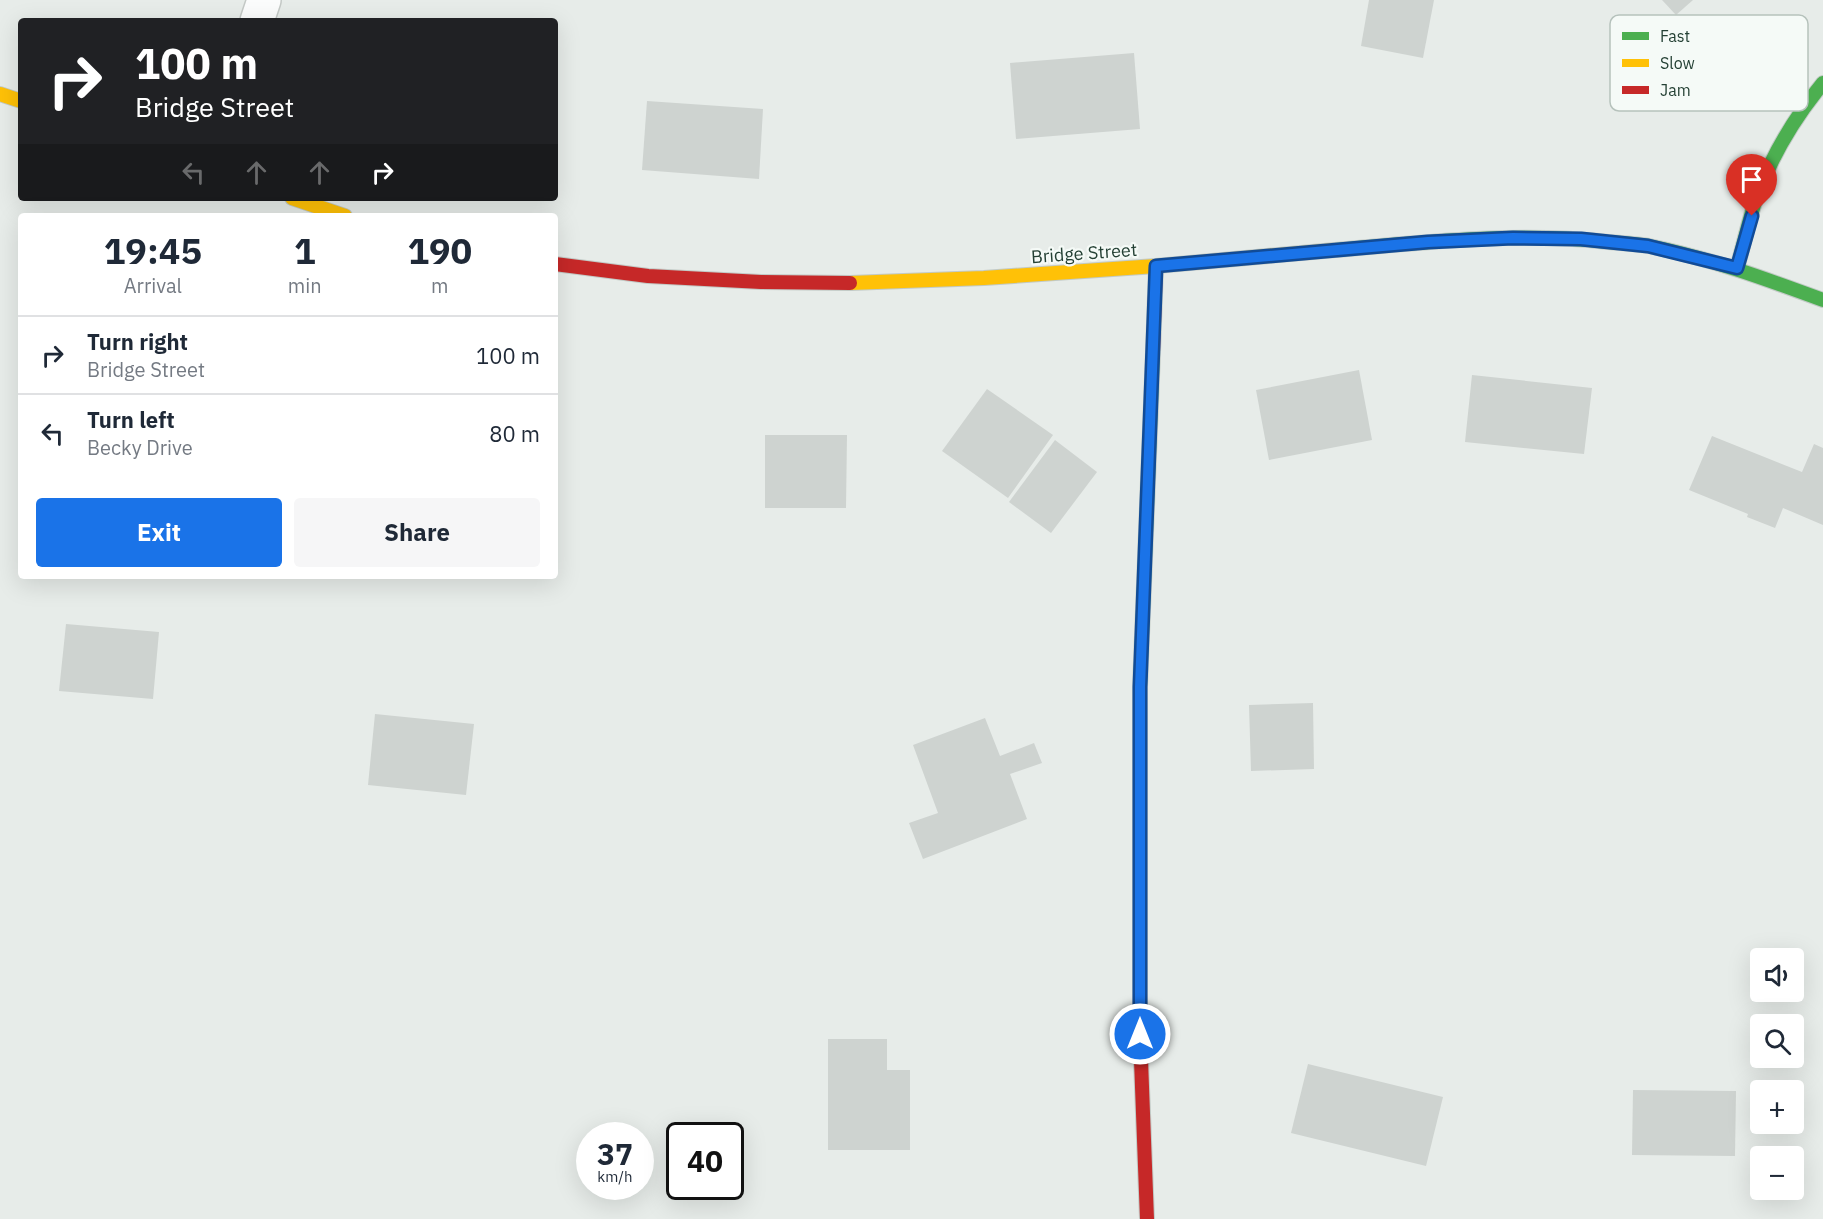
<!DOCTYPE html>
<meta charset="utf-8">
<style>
:root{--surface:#fff;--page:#f6f6f7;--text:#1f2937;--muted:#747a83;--line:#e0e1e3;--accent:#1a73e8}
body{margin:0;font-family:"IBM Plex Sans",sans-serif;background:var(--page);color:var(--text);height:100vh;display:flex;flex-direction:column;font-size:22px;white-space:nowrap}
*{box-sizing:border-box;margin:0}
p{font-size:20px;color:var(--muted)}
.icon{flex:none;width:33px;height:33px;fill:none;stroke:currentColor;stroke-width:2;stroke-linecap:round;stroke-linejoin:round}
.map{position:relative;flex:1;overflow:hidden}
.side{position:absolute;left:18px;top:213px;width:540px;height:366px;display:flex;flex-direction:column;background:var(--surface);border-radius:6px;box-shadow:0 6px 24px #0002}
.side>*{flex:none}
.hud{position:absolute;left:18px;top:18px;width:540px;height:183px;border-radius:6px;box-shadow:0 6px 24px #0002;background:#202124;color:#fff;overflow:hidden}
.controls{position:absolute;left:1750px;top:948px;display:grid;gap:12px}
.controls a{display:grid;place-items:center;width:54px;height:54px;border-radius:6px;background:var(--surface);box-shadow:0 6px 24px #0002;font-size:30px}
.speed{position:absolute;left:576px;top:1122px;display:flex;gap:12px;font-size:30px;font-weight:700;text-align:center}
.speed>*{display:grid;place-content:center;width:78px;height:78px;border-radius:50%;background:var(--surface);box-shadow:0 6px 24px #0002;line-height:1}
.speed small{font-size:15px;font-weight:400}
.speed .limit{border:3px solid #111;border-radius:9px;background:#fff;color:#111}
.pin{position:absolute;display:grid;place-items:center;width:51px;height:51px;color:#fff;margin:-62px -26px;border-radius:50% 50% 50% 0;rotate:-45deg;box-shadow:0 0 6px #0007}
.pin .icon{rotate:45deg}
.me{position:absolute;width:66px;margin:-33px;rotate:0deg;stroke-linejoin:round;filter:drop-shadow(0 0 4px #0008)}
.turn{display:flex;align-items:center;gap:21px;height:126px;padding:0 18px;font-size:27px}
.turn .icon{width:78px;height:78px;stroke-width:2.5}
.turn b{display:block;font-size:42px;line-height:51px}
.lanes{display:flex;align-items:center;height:57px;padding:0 18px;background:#0003;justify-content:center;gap:30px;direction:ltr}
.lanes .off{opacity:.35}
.eta{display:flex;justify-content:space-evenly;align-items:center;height:102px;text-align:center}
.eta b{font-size:36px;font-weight:700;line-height:42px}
.action{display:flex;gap:12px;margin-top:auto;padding:12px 18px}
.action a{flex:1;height:69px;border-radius:6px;background:var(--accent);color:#fff;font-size:24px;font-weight:700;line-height:69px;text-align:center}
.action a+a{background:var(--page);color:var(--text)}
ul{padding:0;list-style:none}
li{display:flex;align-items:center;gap:18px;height:78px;padding:0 18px;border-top:2px solid var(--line)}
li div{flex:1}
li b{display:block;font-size:22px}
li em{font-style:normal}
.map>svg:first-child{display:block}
.building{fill:#ced3d0}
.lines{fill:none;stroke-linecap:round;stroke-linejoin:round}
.street-casing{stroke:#c4c9c6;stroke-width:36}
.fast-casing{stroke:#c2cac6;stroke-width:16}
.slow-casing{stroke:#c2cac6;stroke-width:16}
.jam-casing{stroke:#c2cac6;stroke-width:16}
.street{stroke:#fbfcfc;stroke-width:33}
.fast{stroke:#4caf50;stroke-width:14}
.slow{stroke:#ffc107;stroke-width:14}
.jam{stroke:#c62828;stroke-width:14}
.route-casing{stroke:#114b97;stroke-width:15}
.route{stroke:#1a73e8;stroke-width:10}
.labels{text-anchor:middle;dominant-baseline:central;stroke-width:4.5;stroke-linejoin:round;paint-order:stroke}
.street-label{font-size:18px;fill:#244034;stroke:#f5faf7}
.key{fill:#f5faf7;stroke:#b6c2bc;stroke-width:1.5}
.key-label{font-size:16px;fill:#244034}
</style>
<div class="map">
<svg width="1823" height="1219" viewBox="0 0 1823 1219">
<rect width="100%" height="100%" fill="#e7ece9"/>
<g class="building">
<path d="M1369 0H1434L1423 58 1361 46Z"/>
<path d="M1662 0H1693L1676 15Z"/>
<path d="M1134 53 1140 129 1016 139 1010 63Z"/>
<path d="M647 101 763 109 759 179 642 170Z"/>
<path d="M1359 370 1372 440 1269 460 1256 390Z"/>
<path d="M1472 375 1592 388 1584 454 1465 442Z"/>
<path d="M987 389 1053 435 1008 498 942 451Z"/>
<path d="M765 435H847L846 508H765Z"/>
<path d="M1712 436 1802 472 1814 444 1823 448V525L1783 508 1775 528 1747 517 1748 514 1689 490Z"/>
<path d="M1055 440 1097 472 1051 533 1009 502Z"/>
<path d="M66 624 159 632 153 699 59 691Z"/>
<path d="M1313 703 1314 769 1251 771 1249 705Z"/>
<path d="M375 714 474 724 466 795 368 785Z"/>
<path d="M985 718 1000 756 1034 743 1042 763 1010 774 1027 819 923 859 909 823 938 813 913 745Z"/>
<path d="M828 1039H887V1070H910V1150H828Z"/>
<path d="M1308 1064 1443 1097 1426 1166 1291 1133Z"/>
<path d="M1633 1090 1736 1091 1735 1156 1632 1155Z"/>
</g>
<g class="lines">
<defs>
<path id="street" d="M257 21 264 0"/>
<g id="fast">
<path d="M1335 250C1425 242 1517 232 1608 242 1622 243 1636 244 1649 246 1709 258 1766 279 1823 300"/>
<path d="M1737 268C1744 244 1749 219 1757 196 1772 155 1795 117 1823 83"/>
<path d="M1140 828V687L1153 352"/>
</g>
<g id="slow">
<path d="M0 94 21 101"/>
<path d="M292 198 345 216"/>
<path d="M850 283 984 278 1156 266 1335 250"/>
</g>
<g id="jam">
<path d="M555 264 648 276 761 282 850 283"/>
<path d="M1153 352 1156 266"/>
<path d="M1140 828V1034L1147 1219"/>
</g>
</defs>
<use href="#street" class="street-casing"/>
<use href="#fast" class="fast-casing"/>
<use href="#slow" class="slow-casing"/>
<use href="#jam" class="jam-casing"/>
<use href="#street" class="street"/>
<use href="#fast" class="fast"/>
<use href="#slow" class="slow"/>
<use href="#jam" class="jam"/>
</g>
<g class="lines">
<defs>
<path id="route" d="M1140 1034V687L1156 266 1428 242 1513 238 1581 239 1648 246 1737 268 1752 216"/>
</defs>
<use href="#route" class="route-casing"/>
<use href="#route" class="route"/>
</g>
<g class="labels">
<g class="street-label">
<text transform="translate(1084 253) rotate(-4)">Bridge Street</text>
</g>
</g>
<rect x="1610" y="15" width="198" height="96" rx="9" class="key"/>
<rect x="1622" y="32" width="27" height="8" fill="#4caf50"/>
<rect x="1622" y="59" width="27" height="8" fill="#ffc107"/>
<rect x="1622" y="86" width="27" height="8" fill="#c62828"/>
<g class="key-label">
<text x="1660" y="42">Fast</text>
<text x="1660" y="69">Slow</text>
<text x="1660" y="96">Jam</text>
</g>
</svg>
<div class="controls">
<a><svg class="icon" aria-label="sound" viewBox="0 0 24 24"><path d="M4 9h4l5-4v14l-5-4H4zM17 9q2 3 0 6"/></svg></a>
<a><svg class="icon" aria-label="search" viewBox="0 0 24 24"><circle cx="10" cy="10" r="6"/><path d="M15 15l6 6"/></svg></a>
<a>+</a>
<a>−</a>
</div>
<div class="speed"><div>37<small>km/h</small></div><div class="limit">40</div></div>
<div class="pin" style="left:1752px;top:216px;background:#d93025"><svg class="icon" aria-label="arrive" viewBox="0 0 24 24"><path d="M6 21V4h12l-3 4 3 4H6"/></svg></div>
<svg class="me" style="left:1140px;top:1034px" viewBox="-20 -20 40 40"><circle r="17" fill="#1a73e8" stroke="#fff" stroke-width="3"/><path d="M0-11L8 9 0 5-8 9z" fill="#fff"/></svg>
<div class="hud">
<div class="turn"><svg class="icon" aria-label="right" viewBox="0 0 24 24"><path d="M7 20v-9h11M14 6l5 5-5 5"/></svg><div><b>100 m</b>Bridge Street</div></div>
<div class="lanes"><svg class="icon off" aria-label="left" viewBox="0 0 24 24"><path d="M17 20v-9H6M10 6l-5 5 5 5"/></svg><svg class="icon off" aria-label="ahead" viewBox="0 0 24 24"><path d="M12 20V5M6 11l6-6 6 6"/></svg><svg class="icon off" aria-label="ahead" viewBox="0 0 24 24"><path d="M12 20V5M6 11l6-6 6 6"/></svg><svg class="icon" aria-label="right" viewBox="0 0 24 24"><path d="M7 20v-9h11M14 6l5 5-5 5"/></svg></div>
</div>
<section class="side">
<div class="eta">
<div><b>19:45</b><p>Arrival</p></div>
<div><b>1</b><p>min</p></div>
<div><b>190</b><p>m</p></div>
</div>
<ul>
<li><svg class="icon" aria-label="right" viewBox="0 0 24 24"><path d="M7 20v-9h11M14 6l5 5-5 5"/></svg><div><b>Turn right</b><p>Bridge Street</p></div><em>100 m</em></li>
<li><svg class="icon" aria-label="left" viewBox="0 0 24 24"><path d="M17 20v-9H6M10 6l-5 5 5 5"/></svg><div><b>Turn left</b><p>Becky Drive</p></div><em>80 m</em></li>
</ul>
<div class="action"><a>Exit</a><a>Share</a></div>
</section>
</div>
